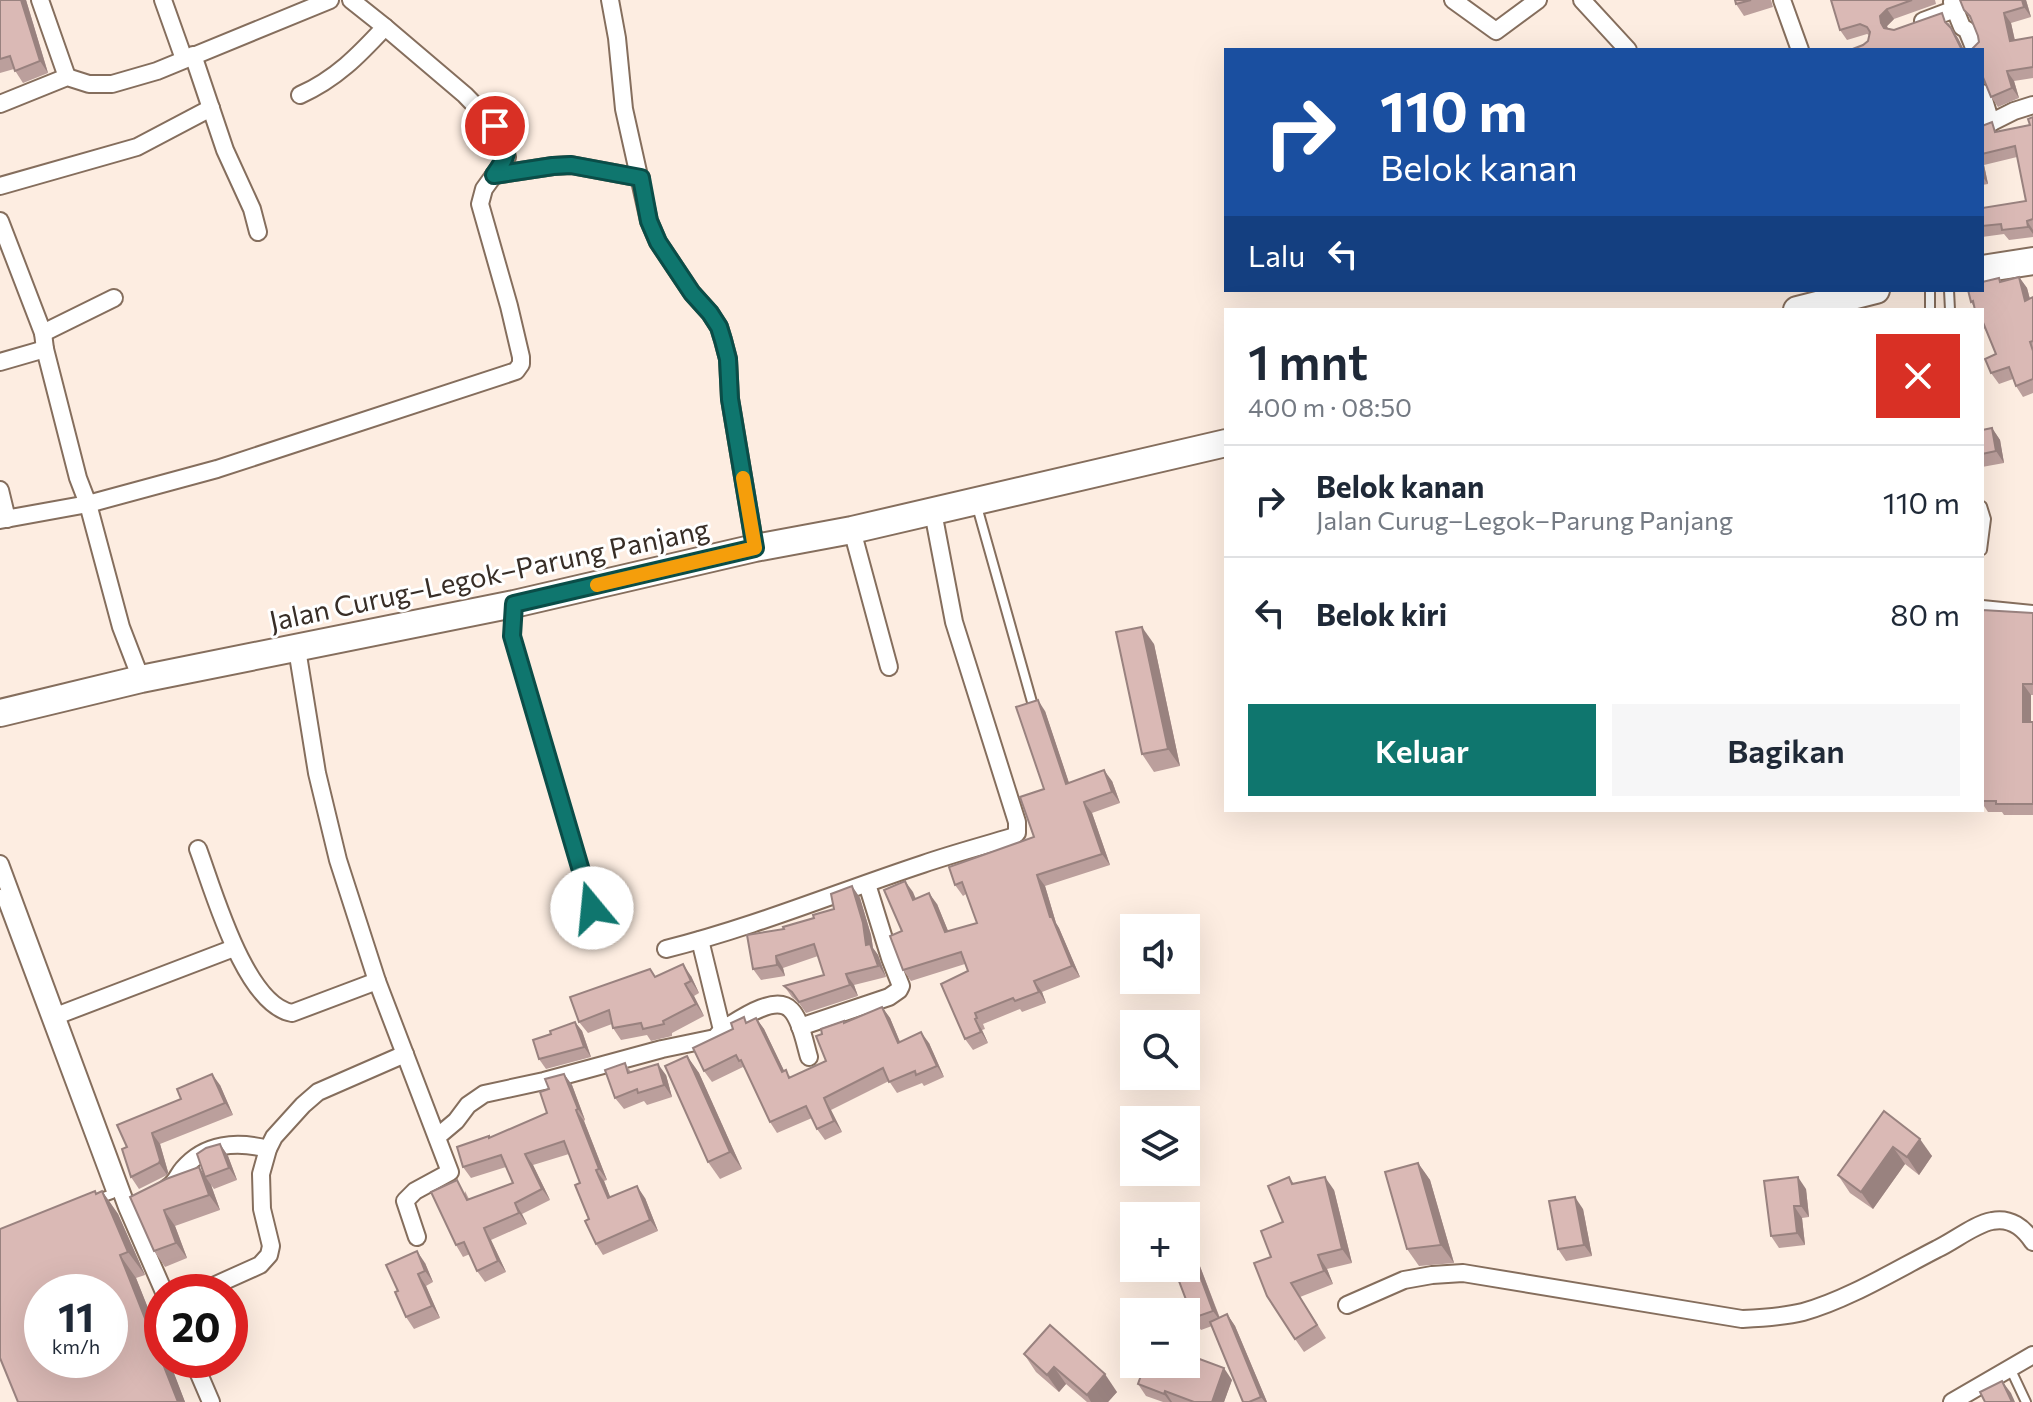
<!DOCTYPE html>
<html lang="id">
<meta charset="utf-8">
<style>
:root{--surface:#fff;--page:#f6f6f7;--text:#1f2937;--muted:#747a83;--line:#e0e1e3;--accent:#0f766e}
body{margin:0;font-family:Commissioner,sans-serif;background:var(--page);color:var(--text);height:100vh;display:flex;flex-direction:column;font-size:30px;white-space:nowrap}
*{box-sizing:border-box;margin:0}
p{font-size:26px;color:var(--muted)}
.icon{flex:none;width:44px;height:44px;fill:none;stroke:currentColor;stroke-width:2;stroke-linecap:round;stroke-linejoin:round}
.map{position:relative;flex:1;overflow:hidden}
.side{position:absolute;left:1224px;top:308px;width:760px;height:504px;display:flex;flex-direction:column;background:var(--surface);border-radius:0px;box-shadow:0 8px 32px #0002}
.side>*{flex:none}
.banner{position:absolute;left:1224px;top:48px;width:760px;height:244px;border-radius:0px;box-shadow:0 8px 32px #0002;background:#1a4fa0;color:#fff;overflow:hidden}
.tools{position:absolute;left:1120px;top:914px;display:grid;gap:16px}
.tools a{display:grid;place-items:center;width:80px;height:80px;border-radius:0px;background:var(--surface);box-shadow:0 8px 32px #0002;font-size:40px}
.speed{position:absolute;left:24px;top:1274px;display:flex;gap:16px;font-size:40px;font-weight:700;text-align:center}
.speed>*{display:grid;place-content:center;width:104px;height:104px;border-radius:50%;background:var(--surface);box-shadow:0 8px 32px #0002;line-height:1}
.speed small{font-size:20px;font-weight:400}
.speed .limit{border:12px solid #d22;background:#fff;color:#111}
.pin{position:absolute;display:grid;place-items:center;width:68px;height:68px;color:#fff;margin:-34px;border:4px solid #fff;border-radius:50%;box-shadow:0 2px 8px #0007}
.me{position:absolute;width:88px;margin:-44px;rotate:343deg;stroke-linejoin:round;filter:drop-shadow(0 0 6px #0008)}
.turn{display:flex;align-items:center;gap:28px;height:168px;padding:0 24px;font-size:36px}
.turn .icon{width:104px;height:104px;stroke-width:2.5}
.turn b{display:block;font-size:56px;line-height:68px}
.then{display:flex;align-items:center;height:76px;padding:0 24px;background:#0003;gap:16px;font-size:30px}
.round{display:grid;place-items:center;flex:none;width:84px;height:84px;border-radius:0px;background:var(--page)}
.head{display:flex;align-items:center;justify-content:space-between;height:136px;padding:0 24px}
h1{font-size:48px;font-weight:600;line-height:60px}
.action{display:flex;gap:16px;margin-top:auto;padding:16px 24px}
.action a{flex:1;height:92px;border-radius:0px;background:var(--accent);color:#fff;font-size:32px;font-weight:600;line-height:92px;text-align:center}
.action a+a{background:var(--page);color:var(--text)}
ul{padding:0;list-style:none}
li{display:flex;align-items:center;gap:24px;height:112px;padding:0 24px;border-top:2px solid var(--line)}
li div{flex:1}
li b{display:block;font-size:30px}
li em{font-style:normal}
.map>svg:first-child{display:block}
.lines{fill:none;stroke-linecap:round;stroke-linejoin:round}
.service-casing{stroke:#856e5d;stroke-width:12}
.minor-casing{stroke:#856e5d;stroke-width:20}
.primary-casing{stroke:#856e5d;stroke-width:30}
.service{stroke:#fff;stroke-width:8}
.minor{stroke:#fff;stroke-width:16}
.primary{stroke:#fff;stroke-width:26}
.wall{fill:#bb9f9c}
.shaded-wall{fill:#99827f}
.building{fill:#dab9b5;stroke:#99827f;stroke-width:2;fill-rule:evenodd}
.route-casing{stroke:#0a4d48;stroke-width:20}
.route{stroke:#0f766e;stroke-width:14}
.slow{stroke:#f59e0b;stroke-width:14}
.labels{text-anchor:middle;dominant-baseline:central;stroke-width:6;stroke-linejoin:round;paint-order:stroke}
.street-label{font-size:28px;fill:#382e27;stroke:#fff}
</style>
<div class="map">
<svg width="2033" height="1402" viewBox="0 0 2033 1402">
<rect width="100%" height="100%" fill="#fdede1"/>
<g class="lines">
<defs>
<g id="service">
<path d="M1930 290V310"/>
<path d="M1949 290 1950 310"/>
<path d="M976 503 1032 702"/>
<path d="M1982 506 1986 519 1982 550"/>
<path d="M514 609 512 636 602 939"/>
<path d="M0 894 112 1194 98 1199"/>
<path d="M2010 1368 2026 1402"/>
</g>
<g id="minor">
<path d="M40 0 67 77"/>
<path d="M163 0 184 59"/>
<path d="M610 0 617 38 624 109 649 221 658 242 692 293 710 313 719 327 723 340 728 359 730 399 755 548"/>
<path d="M1453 0 1496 31 1538 0"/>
<path d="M1582 0 1628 50"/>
<path d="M1782 0 1800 50"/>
<path d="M1952 2 1962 27 1967 30 1975 50"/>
<path d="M1923 21 1955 9"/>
<path d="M193 55 225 150 252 209 258 232"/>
<path d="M1982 93 1991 123"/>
<path d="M300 95C336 79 359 55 385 27L351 0"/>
<path d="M0 104 67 77 89 84H112L157 71 330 0"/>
<path d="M1982 127 2014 111 2033 105"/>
<path d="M494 175 553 166 571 165 641 178"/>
<path d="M0 186 137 147 211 108"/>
<path d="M0 221 43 333 45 349 78 478 88 504 121 627 141 679"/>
<path d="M43 333 114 298"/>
<path d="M0 362 45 349"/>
<path d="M0 490 7 519"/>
<path d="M0 520 88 504 217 469 516 371 521 364V357L509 306 480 204 484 189 507 157 503 140 495 126 465 95 385 27"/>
<path d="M852 530 889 667"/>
<path d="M1982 609 2033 614"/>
<path d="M297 649 317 773 338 860 377 981 450 1172 415 1191 405 1201 417 1237"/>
<path d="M198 849C213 889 245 1005 292 1013L377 981"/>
<path d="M0 864 127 1207 164 1292"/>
<path d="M666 949C754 927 838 892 923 864 952 854 982 846 1012 837L1017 833V822L954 622 933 512"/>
<path d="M56 1016 234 948"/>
<path d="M800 1027 889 997 899 990 901 986 890 958 867 884"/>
<path d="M722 1030C737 1021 775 993 791 1010 801 1020 805 1044 809 1057"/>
<path d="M437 1137 456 1121 468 1105 484 1094 544 1081 662 1049 715 1038 722 1030 700 940"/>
<path d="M167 1188C176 1183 177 1176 183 1169 205 1143 237 1141 268 1149"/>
<path d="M200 1292 260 1265 269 1255 271 1246 262 1209 261 1174 268 1149 274 1137 303 1105 318 1092 405 1054"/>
<path d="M1347 1305 1404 1280 1432 1275 1463 1273 1742 1319C1762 1318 1783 1317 1803 1312 1847 1300 1896 1270 1937 1249 1954 1241 1975 1224 1992 1221 2010 1217 2024 1228 2033 1242"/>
<path d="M193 1360 211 1402"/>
<path d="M1952 1402 2033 1355"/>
</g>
<g id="primary">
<path d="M1982 269 2033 261"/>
<path d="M1797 310 1876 290"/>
<path d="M0 713 141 679 514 604 755 548 852 530 1226 443"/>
</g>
</defs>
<use href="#service" class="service-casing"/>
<use href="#minor" class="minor-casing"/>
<use href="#primary" class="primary-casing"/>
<use href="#service" class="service"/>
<use href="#minor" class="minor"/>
<use href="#primary" class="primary"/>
</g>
<g class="wall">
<path d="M0 0H26L48 73 23 83 14 69 0 73Z"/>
<path d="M1735 0H1771L1773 7 1744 16 1736 4Z"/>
<path d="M1831 0H1935L1936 4 1894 19 1887 26 1888 28 1894 30 1949 23 1964 50 1863 45 1868 41 1869 35 1867 34 1847 40 1840 30Z"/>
<path d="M2026 0 2031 17 2011 23 2015 40 2033 37V78L2014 81 2019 98 1998 107 1991 97 1985 83 1982 82V50H1973L1979 42 1978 36 1972 21 1964 10Z"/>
<path d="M2033 117V237L2009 240 2004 234 1982 237V208L2026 201 2017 157 1984 165 1988 184 1982 185V126L1999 132 2030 125Z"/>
<path d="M2019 277 2027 288 2030 299 2033 297V393L2023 397 2016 386 2013 379 1999 384 1991 373 1996 354 1986 331 1982 325V310L1974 307 1971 302 1999 278 2002 282Z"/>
<path d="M1992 428 2000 440 2004 463 1982 467V430Z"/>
<path d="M1982 610 2033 613V695H2031V722H2033V815H2004L2002 812H1988L1982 803Z"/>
<path d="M1154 644 1180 766 1154 772 1142 754Z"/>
<path d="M1045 711 1069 783 1112 781 1120 803 1092 813 1110 865 1045 886 1056 923 1059 928 1080 977 1042 992 1046 1003 1022 1012 1020 1009 983 1024 985 1029 982 1030 988 1043 973 1050 965 1039 968 971 965 964 911 981 903 970 902 931 905 881 915 899 937 904 948 931 977 923 966 894 963 896 955 885 1034 837 1044 789Z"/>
<path d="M852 886 860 898 871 935 873 948 878 955 886 977 854 985 858 996 806 1013 799 1003 792 997 784 986 824 975 818 956 783 968 785 976 761 980 753 969 784 929 834 909Z"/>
<path d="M691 976 699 993 694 996 704 1016 672 1033V1036L651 1041 647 1035 621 1040 613 1028 612 1024 588 1033 579 1022 656 977Z"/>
<path d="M882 1007 890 1018 900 1042 929 1043 944 1077 924 1086 922 1083 897 1093 889 1081 831 1110 842 1132 825 1140 817 1129 812 1118 777 1133 770 1122 747 1072 743 1067 712 1082 704 1071 747 1022 756 1018 764 1029 784 1071 791 1077 826 1061 845 1023Z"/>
<path d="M575 1022 582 1031 591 1057 546 1069 539 1059 551 1034Z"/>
<path d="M687 1056 699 1073 742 1169 720 1179 708 1162Z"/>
<path d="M625 1063 631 1072 666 1075 672 1097 647 1105 644 1101 624 1109 615 1098Z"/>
<path d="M564 1074 572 1085 585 1120 584 1121 607 1180 604 1181 610 1197 645 1198 658 1231 603 1255 596 1244 580 1183 569 1154 533 1165 550 1200 522 1214 527 1224 491 1240 506 1272 485 1282 477 1271 470 1254 463 1257 456 1245 465 1191 469 1199 513 1183 506 1167 471 1178 463 1167 489 1138 547 1113 549 1089Z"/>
<path d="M220 1085 233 1115 160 1144 168 1172 167 1175 139 1189 131 1177 127 1147Z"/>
<path d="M1884 1111 1932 1156 1919 1175 1905 1164 1873 1209 1850 1193 1838 1175Z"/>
<path d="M220 1144 228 1156 237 1180 214 1189 211 1185 220 1210 175 1226 187 1258 165 1267 154 1251 166 1179 204 1174Z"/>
<path d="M1418 1163 1430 1180 1454 1263 1419 1266 1407 1249Z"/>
<path d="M1289 1177 1294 1184 1334 1190 1352 1263 1327 1269 1333 1284 1300 1297 1326 1338 1304 1352 1295 1339 1271 1257 1283 1222Z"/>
<path d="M1806 1189 1809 1217 1802 1218 1805 1245 1779 1248 1771 1236Z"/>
<path d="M102 1191 118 1214 145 1275 136 1278 185 1402H18L97 1194Z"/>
<path d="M1583 1209 1592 1256 1566 1261 1558 1249Z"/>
<path d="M1198 1261 1220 1318 1227 1314 1235 1326 1267 1402H1243L1212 1326 1201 1330 1193 1318Z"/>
<path d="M425 1263 433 1282 426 1286 440 1318 414 1329 406 1317 398 1291Z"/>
<path d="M1024 1354 1117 1392 1108 1402H1087L1066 1384 1059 1392 1036 1372Z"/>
<path d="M1232 1380 1224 1402H1163L1146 1396 1138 1384Z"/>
</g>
<g class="shaded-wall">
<path d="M21 0H26L48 73 40 61Z"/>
<path d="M2022 0H2026L2031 17 2024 7Z"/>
<path d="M1887 9 1894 19 1887 26 1888 33 1881 23 1880 16Z"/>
<path d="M2004 13 2011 23 2017 51 2010 41Z"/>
<path d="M1951 28 1958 38 1964 50H1962Z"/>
<path d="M2007 71 2014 81 2019 98 2012 88Z"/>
<path d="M1982 163 1984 165 1988 184 1982 176Z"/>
<path d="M2027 221 2033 230V234L2028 227Z"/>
<path d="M2019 277 2027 288 2033 311 2025 301Z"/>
<path d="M1992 428 2000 440 2004 463 1996 451Z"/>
<path d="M1142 627 1154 644 1180 766 1168 749Z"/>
<path d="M2023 684 2031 695V734L2023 722Z"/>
<path d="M1038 700 1045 711 1073 795 1066 784Z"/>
<path d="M1104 770 1112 781 1120 803 1112 792Z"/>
<path d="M1084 802 1092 813 1110 865 1102 854Z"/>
<path d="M1037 875 1045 886 1056 923 1059 928 1080 977 1072 966 1050 917Z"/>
<path d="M905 881 913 892 921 911 913 900Z"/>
<path d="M852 886 860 898 871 935 873 948 878 955 886 977 866 945Z"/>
<path d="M929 893 937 904 953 943 945 932Z"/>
<path d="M776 956 783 968 785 976 777 965Z"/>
<path d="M683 964 691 976 699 993 691 981Z"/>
<path d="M846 974 854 985 858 996 850 985Z"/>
<path d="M1034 981 1042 992 1046 1003 1039 992Z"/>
<path d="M685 984 694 996 704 1016 696 1004Z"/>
<path d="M882 1007 890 1018 905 1054 898 1043Z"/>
<path d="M756 1018 764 1029 790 1083 782 1072Z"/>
<path d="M975 1019 982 1030 988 1043 981 1032Z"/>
<path d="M575 1022 582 1031 591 1057 584 1047Z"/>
<path d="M921 1032 929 1043 944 1077 937 1066Z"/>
<path d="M687 1056 699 1073 742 1169 730 1152Z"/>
<path d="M658 1064 666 1075 672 1097 664 1085Z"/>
<path d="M212 1074 220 1085 233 1115 225 1103Z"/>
<path d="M564 1074 572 1085 585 1120 578 1109Z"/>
<path d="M824 1098 831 1110 842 1132 834 1121Z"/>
<path d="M576 1110 584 1121 607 1180 599 1169Z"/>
<path d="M152 1133 160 1144 168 1172 167 1175 159 1163Z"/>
<path d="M1920 1139 1932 1156 1919 1175 1907 1157Z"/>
<path d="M220 1144 228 1156 237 1180 229 1168Z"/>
<path d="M1893 1147 1905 1164 1873 1209 1861 1192Z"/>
<path d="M525 1154 533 1165 550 1200 542 1189Z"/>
<path d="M1418 1163 1430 1180 1454 1263 1441 1245Z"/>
<path d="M199 1167 211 1185 220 1210 209 1195Z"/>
<path d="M596 1170 604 1181 615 1209 608 1198Z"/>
<path d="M1325 1177 1334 1190 1352 1263 1342 1249Z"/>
<path d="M1798 1177 1806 1189 1809 1217 1801 1206Z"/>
<path d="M637 1186 645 1198 658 1231 650 1220Z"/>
<path d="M102 1191 118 1214 145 1275 128 1252Z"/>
<path d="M1575 1197 1583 1209 1592 1256 1584 1245Z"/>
<path d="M515 1203 522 1214 527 1224 519 1213Z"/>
<path d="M1794 1206 1802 1218 1805 1245 1797 1233Z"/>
<path d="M164 1210 175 1226 187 1258 176 1243Z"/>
<path d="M484 1228 491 1240 506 1272 498 1261Z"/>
<path d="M1190 1249 1198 1261 1221 1322 1213 1311Z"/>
<path d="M417 1251 425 1263 433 1282 425 1271Z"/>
<path d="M120 1255 136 1278 162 1343V1360H169L185 1402H178Z"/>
<path d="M1318 1255 1327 1269 1333 1284 1324 1271Z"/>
<path d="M418 1274 426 1286 440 1318 432 1306Z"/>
<path d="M1227 1314 1235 1326 1267 1402H1265L1261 1397Z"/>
<path d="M1054 1367 1066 1384 1059 1392 1047 1375Z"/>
<path d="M1224 1368 1232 1380 1224 1402H1212Z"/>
<path d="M1105 1374 1117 1392 1108 1402H1091L1087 1395Z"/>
<path d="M2002 1381 2011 1393 2015 1402H2012Z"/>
<path d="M1165 1391 1172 1402H1170L1164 1394Z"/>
</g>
<g class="building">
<path d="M0 0H21L40 61 15 71 10 56 0 59Z"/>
<path d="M1735 0H1751L1736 4Z"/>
<path d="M1831 0H1912L1887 9 1880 16 1881 23 1884 28 1894 30 1942 13 1945 22 1951 28 1961 48 1964 50H1850L1863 45 1868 41 1870 32 1867 27 1860 24 1840 30Z"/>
<path d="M1960 0H2022L2024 7 2004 13 2010 41 2033 37V67L2007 71 2012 88 1991 97 1982 75V50H1971L1979 42 1978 36 1970 16 1964 10Z"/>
<path d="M2033 117V219L2027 221 2028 227 2002 230 2001 224 1982 226V208L2026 201 2015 146 1982 154V126L1992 122 1995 132 2030 125 2028 119Z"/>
<path d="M2019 277 2025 301 2033 297V341L2030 342 2033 351V379L2016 386 2009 367 1991 373 1985 359 1996 354 1982 320V310H1975L1973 301 1971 302 1968 290H1982V282L1999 278 2000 282Z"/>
<path d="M1992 428 1996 451 1982 454V430Z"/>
<path d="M1982 610 2033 613V684H2023V722H2033V804H1996V801H1982Z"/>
<path d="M1142 627 1168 749 1142 754 1116 632Z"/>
<path d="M1038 700 1066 784 1104 770 1112 792 1084 802 1102 854 1037 875 1050 917H1052L1072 966 1034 981 1039 992 1015 1001 1013 998 975 1013 977 1018 975 1019 981 1032 965 1039 941 984 968 971 961 952 903 970 890 936 902 931 884 890 905 881 913 900 929 893 945 932 977 923 962 882 955 885 949 867 1034 837 1020 797 1044 789 1016 707Z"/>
<path d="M852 886 863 923 866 945 870 944 878 966 846 974 850 985 799 1002 792 992 784 986 824 975 814 944 776 956 777 965 753 969 747 935 784 929 783 927 814 918 813 915 834 909 831 894Z"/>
<path d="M683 964 691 981 685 984 696 1004 663 1021 664 1024 643 1029 641 1023 613 1028 609 1010 579 1022 570 997 650 969 655 977Z"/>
<path d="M882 1007 898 1043 921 1032 937 1066 916 1075 915 1071 889 1082 883 1068 824 1098 834 1121 817 1129 806 1106 770 1122 741 1060 739 1061 736 1055 704 1071 693 1048 733 1029 731 1023 744 1017 746 1023 756 1018 782 1072 786 1070 789 1078 826 1061 816 1036 822 1034 821 1029 844 1021V1023Z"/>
<path d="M575 1022 584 1047 539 1059 533 1040 551 1034 550 1031Z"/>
<path d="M687 1056 730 1152 708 1162 665 1066Z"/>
<path d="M625 1063 628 1073 658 1064 664 1085 638 1093 637 1089 615 1098 605 1070Z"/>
<path d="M212 1074 225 1103 152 1133 160 1160 159 1163 131 1177 122 1149 127 1147 117 1125 181 1099 177 1089Z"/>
<path d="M564 1074 578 1109 576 1110 599 1169 596 1170 608 1198 637 1186 650 1220 596 1244 585 1221 589 1219 575 1185 580 1183 564 1141 525 1154 542 1189 515 1203 519 1213 484 1228 498 1261 477 1271 464 1242 456 1245 431 1192 457 1180 467 1200 513 1183 501 1155 463 1167 457 1147 489 1136V1138L547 1113 540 1092 549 1089 545 1079Z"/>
<path d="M1884 1111 1920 1139 1907 1157 1893 1147 1861 1192 1838 1175Z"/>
<path d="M220 1144 229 1168 205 1177 197 1154 206 1148Z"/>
<path d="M1418 1163 1441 1245 1407 1249 1385 1172Z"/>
<path d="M199 1167 209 1195 164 1210 176 1243 154 1251 130 1197 166 1179Z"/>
<path d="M1289 1177 1292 1184 1325 1177 1342 1249 1318 1255 1324 1271 1291 1283 1317 1325 1295 1339 1267 1296 1254 1263 1271 1257 1261 1231 1283 1222 1268 1186Z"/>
<path d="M1798 1177 1801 1206H1794L1797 1233 1771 1236 1764 1181Z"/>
<path d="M95 1191 96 1194 102 1191 128 1252 120 1255 178 1402H18L0 1358V1229ZM42 1292H110V1360H42Z"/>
<path d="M1575 1197 1584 1245 1558 1249 1549 1201Z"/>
<path d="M1190 1249 1213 1311 1193 1318 1174 1268H1186V1251Z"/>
<path d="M417 1251 425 1271 418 1274 432 1306 406 1317 395 1292 398 1291 386 1265Z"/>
<path d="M1227 1314 1261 1397 1249 1402H1243L1210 1322Z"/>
<path d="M1050 1325 1105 1374 1087 1395 1054 1367 1047 1375 1024 1354Z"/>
<path d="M1186 1354 1224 1368 1212 1402H1194L1165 1391 1164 1394 1138 1384 1145 1364H1186Z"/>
<path d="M2002 1381 2012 1402H1985L1980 1392Z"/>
</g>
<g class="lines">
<defs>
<path id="route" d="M495 126C511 149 509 154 494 175L553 166 571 165 641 178 649 221 658 242 692 293 710 313 719 327 723 340 728 359 730 399 755 548 514 604 512 636 592 908"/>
</defs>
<use href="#route" class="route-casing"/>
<use href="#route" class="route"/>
<path class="slow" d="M597 585 755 548 743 478"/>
</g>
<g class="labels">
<g class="street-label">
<text transform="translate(489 574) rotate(-12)">Jalan Curug–Legok–Parung Panjang</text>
</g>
</g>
</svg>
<div class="tools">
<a><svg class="icon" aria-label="sound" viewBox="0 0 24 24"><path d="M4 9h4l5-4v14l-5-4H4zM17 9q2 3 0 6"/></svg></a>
<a><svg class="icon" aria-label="search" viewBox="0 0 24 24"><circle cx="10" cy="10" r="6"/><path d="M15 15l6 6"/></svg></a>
<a><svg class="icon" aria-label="layers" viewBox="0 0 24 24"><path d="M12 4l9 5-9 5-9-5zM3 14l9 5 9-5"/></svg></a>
<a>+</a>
<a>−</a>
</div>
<div class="speed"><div>11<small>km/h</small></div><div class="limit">20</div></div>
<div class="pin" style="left:495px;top:126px;background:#d93025"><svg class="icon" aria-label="arrive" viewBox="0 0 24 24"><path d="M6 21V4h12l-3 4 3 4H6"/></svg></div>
<svg class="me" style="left:592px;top:908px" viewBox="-20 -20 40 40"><circle r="19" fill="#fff"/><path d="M0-13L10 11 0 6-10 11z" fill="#0f766e"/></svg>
<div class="banner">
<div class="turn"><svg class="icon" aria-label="right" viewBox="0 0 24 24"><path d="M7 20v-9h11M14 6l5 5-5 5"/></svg><div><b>110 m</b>Belok kanan</div></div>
<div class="then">Lalu<svg class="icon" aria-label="left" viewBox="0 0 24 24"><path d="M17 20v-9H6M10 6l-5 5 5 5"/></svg></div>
</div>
<section class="side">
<div class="head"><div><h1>1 mnt</h1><p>400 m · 08:50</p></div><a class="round" style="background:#d93025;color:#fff"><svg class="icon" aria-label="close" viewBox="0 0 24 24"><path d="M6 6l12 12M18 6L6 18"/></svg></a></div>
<ul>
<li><svg class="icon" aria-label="right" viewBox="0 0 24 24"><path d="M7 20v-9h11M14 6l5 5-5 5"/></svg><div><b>Belok kanan</b><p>Jalan Curug–Legok–Parung Panjang</p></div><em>110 m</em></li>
<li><svg class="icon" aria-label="left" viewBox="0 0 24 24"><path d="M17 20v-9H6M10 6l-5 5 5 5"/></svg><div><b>Belok kiri</b></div><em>80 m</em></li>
</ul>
<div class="action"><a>Keluar</a><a>Bagikan</a></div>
</section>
</div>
